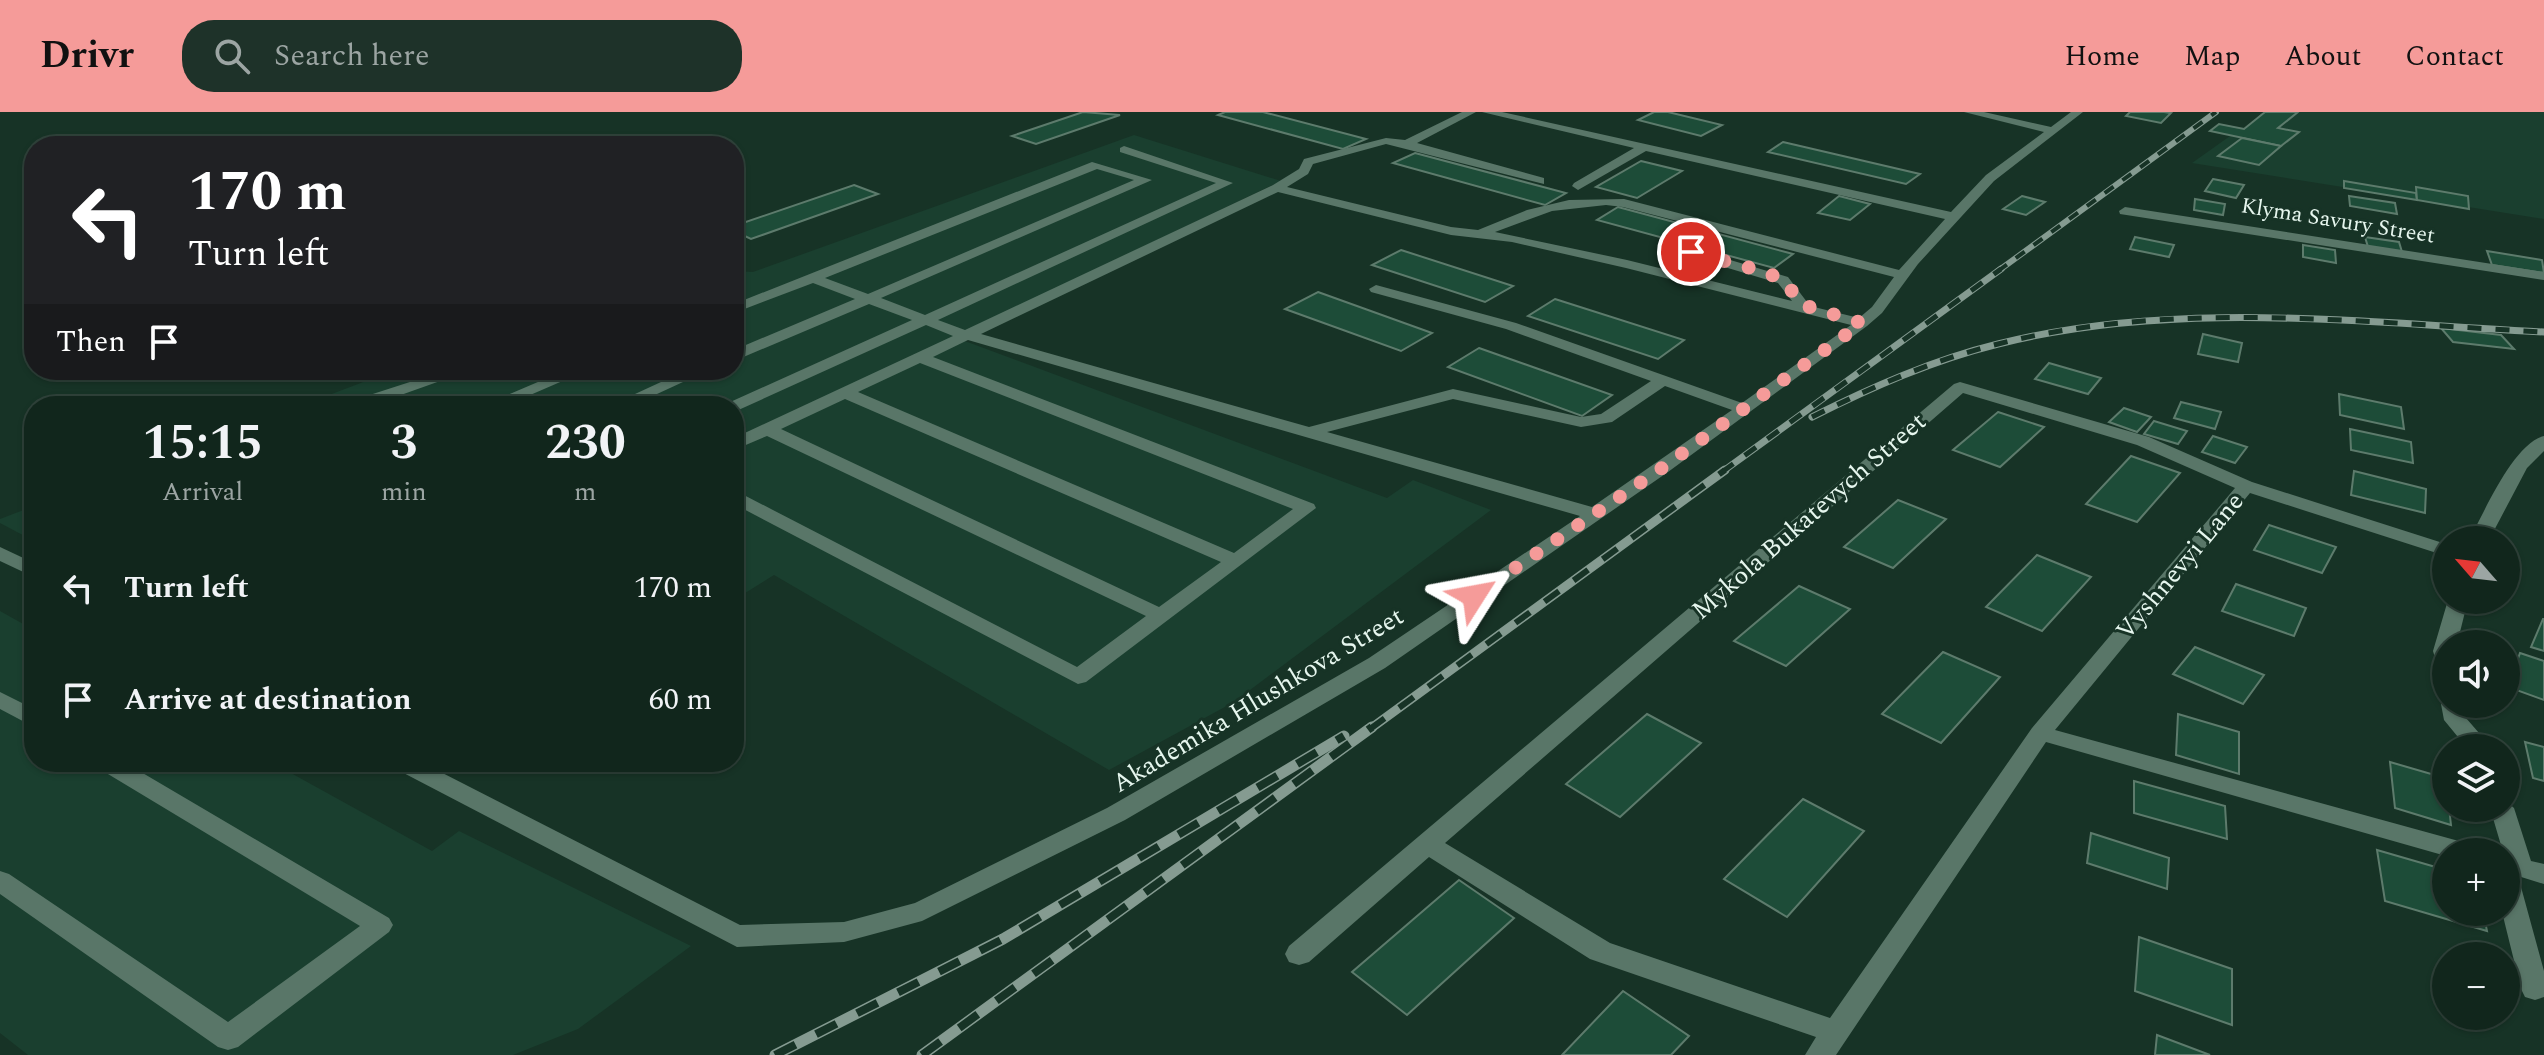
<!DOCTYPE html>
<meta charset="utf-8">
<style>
:root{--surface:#11261c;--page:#1e3229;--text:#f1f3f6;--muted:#9ca5a3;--line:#30433b;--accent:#f59b99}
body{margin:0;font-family:Spectral,serif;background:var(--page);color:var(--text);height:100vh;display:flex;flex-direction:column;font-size:30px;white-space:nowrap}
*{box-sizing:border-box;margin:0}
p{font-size:26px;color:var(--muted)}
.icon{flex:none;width:44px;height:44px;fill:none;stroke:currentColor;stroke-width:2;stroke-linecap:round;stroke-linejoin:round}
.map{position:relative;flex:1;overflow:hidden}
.drawer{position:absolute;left:24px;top:284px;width:720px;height:376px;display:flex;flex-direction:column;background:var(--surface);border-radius:32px;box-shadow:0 2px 6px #0004,0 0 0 2px var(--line)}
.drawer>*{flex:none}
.top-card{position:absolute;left:24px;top:24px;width:720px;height:244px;border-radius:32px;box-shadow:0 2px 6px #0004,0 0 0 2px var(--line);background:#202124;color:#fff;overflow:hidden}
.needle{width:52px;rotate:298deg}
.tools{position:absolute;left:2432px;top:414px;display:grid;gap:16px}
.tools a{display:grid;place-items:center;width:88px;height:88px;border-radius:50%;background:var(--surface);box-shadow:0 2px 6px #0004,0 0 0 2px var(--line);font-size:40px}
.pin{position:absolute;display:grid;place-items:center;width:68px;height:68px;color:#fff;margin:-34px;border:4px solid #fff;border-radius:50%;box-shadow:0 2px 8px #0007}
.me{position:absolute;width:88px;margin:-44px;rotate:56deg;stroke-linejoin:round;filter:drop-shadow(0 0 6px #0008)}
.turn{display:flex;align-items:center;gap:28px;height:168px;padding:0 32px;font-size:36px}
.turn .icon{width:104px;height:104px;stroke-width:2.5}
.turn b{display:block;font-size:56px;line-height:68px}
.then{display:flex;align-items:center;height:76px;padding:0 32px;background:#0003;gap:16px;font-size:30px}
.eta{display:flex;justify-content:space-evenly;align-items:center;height:136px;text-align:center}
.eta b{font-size:48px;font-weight:700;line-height:56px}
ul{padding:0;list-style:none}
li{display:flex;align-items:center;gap:24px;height:112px;padding:0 32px}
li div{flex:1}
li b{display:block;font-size:30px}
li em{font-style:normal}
header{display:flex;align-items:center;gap:48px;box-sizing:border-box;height:112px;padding:0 40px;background:var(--accent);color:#111}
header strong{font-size:38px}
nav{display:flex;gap:44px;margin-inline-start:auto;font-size:28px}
.search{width:560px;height:72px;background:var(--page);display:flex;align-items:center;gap:20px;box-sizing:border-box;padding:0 28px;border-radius:32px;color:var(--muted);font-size:30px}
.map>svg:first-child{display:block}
.built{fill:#1a3f2f}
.building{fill:#1d4c38;stroke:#5d7b6c;stroke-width:2}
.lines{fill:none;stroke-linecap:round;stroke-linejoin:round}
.minor{fill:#597668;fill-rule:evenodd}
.rail-far3-casing{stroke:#859b91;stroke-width:6}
.rail-far2-casing{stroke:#859b91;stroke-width:7}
.rail-far1-casing{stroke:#859b91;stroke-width:9}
.rail-casing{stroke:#859b91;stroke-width:11}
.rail-far3{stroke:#173326;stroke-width:4;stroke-dasharray:11;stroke-linecap:butt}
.rail-far2{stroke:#173326;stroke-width:5;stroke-dasharray:14;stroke-linecap:butt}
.rail-far1{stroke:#173326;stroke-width:6;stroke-dasharray:18;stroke-linecap:butt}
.rail{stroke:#173326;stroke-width:8;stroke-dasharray:23;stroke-linecap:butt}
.route{stroke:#f59b99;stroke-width:14;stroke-dasharray:0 25.2}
.labels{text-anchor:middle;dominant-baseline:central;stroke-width:6;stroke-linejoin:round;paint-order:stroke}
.far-street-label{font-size:22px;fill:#e6f6ee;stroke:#173326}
.street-label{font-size:26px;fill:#e6f6ee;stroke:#173326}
</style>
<header>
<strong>Drivr</strong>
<div class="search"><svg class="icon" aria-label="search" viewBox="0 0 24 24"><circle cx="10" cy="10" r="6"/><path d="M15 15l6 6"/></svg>Search here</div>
<nav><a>Home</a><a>Map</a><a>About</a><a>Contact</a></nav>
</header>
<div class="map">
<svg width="2544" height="943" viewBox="0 0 2544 943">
<rect width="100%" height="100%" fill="#173326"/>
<g class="built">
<path d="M2265 0H2544V107L2192 51 2230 24 2210 19 2244 17Z"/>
<path d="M1134 23 1281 69 954 225 1387 386 1413 368 1491 398 1234 590 1109 658 774 463 734 488V294H300L395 258H734V159L753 160Z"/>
<path d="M34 394V429L0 411V407Z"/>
<path d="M0 499 34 518V650H271L432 739 459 719 691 834 578 917 513 943H28L0 921Z"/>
</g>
<g class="building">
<path d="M1083 0 1120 3 1036 32 1012 24Z"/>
<path d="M1225 0H1263L1366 27 1343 37 1218 3Z"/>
<path d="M1654 0H1668L1722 13 1701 24 1638 8Z"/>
<path d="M2130 0H2164L2171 1 2161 11 2126 4Z"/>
<path d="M2265 0H2298L2278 16 2299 20 2281 34 2210 19 2219 12 2244 17Z"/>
<path d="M2242 26 2281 34 2259 53 2218 44Z"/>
<path d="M1783 30 1920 62 1906 72 1768 40Z"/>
<path d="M1415 41 1566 81 1545 93 1393 51Z"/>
<path d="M1641 49 1682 59 1637 86 1596 75Z"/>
<path d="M2213 67 2244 73 2236 86 2205 79Z"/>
<path d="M2344 69 2416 81 2417 88 2344 76Z"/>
<path d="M854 73 878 82 751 127 734 119V114Z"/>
<path d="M2416 75 2468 84 2469 97 2417 88Z"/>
<path d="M1839 84 1870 92 1850 108 1818 101Z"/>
<path d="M2022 84 2045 90 2026 103 2003 97Z"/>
<path d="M2349 84 2395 91 2397 102 2350 94Z"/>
<path d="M2195 87 2225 92 2223 103 2194 98Z"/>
<path d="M1618 95 1793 142 1774 156 1597 108Z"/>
<path d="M2135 125 2174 133 2169 145 2130 137Z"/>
<path d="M2365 125 2399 130 2402 140 2368 135Z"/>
<path d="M2303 133 2335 138 2336 151 2303 145Z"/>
<path d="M1401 138 1513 174 1485 190 1372 153Z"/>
<path d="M2487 139 2542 148 2544 161 2492 153Z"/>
<path d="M1318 180 1432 221 1401 239 1285 197Z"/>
<path d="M1555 187 1684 228 1658 247 1528 204Z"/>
<path d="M2441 216 2501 223 2514 237 2453 230Z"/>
<path d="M2203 222 2242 231 2238 250 2198 242Z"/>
<path d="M1479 236 1612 283 1582 304 1448 255Z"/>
<path d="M2049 251 2101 266 2088 282 2035 267Z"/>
<path d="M2339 282 2401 295 2404 317 2340 303Z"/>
<path d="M2181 290 2221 300 2215 317 2174 306Z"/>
<path d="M2124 296 2151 305 2137 320 2109 310Z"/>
<path d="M1998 300 2044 315 2000 355 1953 338Z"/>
<path d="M2154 309 2187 319 2178 332 2144 322Z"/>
<path d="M2350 317 2411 330 2413 351 2351 338Z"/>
<path d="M2213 324 2247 335 2235 351 2202 340Z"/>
<path d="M2131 344 2180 361 2137 410 2086 392Z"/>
<path d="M2354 359 2426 377 2425 401 2351 383Z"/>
<path d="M1898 388 1946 407 1893 456 1844 435Z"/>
<path d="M2269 413 2336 435 2322 461 2254 438Z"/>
<path d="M2037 443 2091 465 2042 519 1986 495Z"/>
<path d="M2236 472 2306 496 2294 524 2222 499Z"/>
<path d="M1799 474 1850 497 1786 554 1734 529Z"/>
<path d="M2543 507H2544V539L2531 535Z"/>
<path d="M2195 535 2264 563 2243 592 2173 562Z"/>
<path d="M1943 540 2000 565 1941 631 1882 602Z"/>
<path d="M2520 541 2544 549V588L2508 575Z"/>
<path d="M1647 602 1701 631 1620 705 1566 672Z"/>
<path d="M2178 602 2239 620V662L2176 643Z"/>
<path d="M2525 630 2544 635V669L2533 666Z"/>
<path d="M2390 650 2445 666 2446 696H2449L2451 713 2395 696Z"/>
<path d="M2134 669 2225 694 2227 727 2134 701Z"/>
<path d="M1803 687 1864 719 1787 805 1724 767Z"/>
<path d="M2091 721 2169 746 2167 777 2087 751Z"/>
<path d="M2377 738 2446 758V800H2483L2487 819 2385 789Z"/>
<path d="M1459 768 1514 806 1407 903 1352 860Z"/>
<path d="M2139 825 2232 857V913L2135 879Z"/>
<path d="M1623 879 1689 924 1671 943H1562Z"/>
<path d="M2157 923 2210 943H2155Z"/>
</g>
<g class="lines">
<g class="minor">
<path d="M1462 0H1476L1417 31 1544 66V72L1386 32 1313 52 1308 62 1287 75 1451 115 1478 118 1527 98 1569 88 1624 87 1899 158 1945 107 1646 39 1578 78 1572 74 1574 71 1634 36 1482 0H1502L1951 100 1986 63 2044 20 1964 0H1984L2051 15 2071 0H2083L1994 69 1918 152 1882 201 1867 214 1668 360 1385 556 1125 708 922 809 844 830 737 835 394 656 390 650H421L740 813 844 810 915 791 1107 696 1369 546 1580 404 968 228 933 245 1314 392 1316 396 1086 570 1078 572 734 392V379L740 381 1077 555 1146 504 767 324 734 338V326L953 224 926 213 734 300V294H726L728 291 912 208 869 192 734 249V238L855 187 813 171 734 201V192L1092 50 1152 68 881 186 925 203 1216 71 1120 40V36L1124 34 1233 71 938 208 965 218 1273 73 1299 57 1304 47 1386 26 1405 28ZM1097 57 1134 68 868 182 825 166ZM1278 80 1451 123 1512 130 1626 156 1851 213 1742 291 1516 211 1376 173 1369 177 1371 180 1506 217 1651 269 1601 302 1581 305 1453 277 1309 315 981 222ZM1606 93 1623 95 1894 165 1872 195 1859 206 1810 194 1788 165 1666 129 1659 133 1661 136 1778 171 1792 189 1627 148 1495 120 1552 99ZM920 251 1293 397 1234 441 858 280ZM1665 274 1732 298 1592 395 1327 320 1453 287 1581 315 1612 310ZM845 287 1221 450 1159 495 781 317Z"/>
<path d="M2125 95 2544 160V168L2120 102 2119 99Z"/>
<path d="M447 258H471L370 294H346L348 290Z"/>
<path d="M566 258H588L514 290 518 294H498L493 289Z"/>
<path d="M687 258H709L631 294H609Z"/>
<path d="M1960 270 2149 325 2252 370 2446 432V444L2250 381 2055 618 2466 731 2475 733 2479 740H2446V744L2046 630 1836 943H1805L1816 925 1590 847 1429 745 1309 850 1299 853 1289 850 1285 842 1289 834 1954 272ZM1963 281 2137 333 2235 376 2032 616 1830 906 1610 831 1445 731Z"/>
<path d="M2544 324V339L2527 356 2489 428H2469C2484 401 2513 332 2544 324Z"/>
<path d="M0 435 34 451V465L0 449Z"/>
<path d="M2448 488H2468L2457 532H2446V558L2438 556 2433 539Z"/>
<path d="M0 580 34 597V615L0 597Z"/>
<path d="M2446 586V592H2463L2466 606 2492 636H2467L2444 608 2441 592Z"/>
<path d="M94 650H124L389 806 393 813 389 820 238 935 228 938 218 935 0 782V759L9 762 228 910 360 814 98 656Z"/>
<path d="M2506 689 2514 696 2531 749 2544 752V772L2518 764 2544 859V885L2535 888 2525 885 2521 877 2502 800H2506V740H2503L2490 696H2506Z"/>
</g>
<defs>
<path id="rail-far3" d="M1998 159 2216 0"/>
<g id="rail-far2">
<path d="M1812 305C1872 275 1933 248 1998 232 2174 187 2365 211 2544 220"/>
<path d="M1722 360 2001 157"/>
</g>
<path id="rail-far1" d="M1370 617 1725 358"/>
<g id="rail">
<path d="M775 943 1003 827 1344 624"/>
<path d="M922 943 1372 615"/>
</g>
</defs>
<use href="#rail-far3" class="rail-far3-casing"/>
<use href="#rail-far2" class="rail-far2-casing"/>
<use href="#rail-far1" class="rail-far1-casing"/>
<use href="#rail" class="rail-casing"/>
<use href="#rail-far3" class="rail-far3"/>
<use href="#rail-far2" class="rail-far2"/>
<use href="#rail-far1" class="rail-far1"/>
<use href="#rail" class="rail"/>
</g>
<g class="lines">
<path class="route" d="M1474 484 1662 356 1862 211 1803 193 1783 168 1765 160 1691 140"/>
</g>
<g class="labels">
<g class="far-street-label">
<text transform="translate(2338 109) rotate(9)">Klyma Savury Street</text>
</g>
<g class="street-label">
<text transform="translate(1809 404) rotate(-41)">Mykola Bukatevych Street</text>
<text transform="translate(2180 454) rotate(-50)">Vyshnevyi Lane</text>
<text transform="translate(1258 588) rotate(-31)">Akademika Hlushkova Street</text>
</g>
</g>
</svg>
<div class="tools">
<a><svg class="needle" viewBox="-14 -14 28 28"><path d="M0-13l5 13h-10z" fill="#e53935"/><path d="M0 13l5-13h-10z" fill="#9ca5a3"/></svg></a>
<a><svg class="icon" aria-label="sound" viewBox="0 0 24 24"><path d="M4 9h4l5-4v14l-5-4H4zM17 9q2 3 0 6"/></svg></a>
<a><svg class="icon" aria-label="layers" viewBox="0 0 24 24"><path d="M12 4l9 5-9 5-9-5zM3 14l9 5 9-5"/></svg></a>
<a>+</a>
<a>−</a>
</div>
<div class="pin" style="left:1691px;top:140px;background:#d93025"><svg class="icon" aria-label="arrive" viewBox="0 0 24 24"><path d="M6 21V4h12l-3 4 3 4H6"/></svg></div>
<svg class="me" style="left:1474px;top:484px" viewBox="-20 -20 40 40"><path d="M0-17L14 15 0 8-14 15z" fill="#f59b99" stroke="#fff" stroke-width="4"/></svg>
<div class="top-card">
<div class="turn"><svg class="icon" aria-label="left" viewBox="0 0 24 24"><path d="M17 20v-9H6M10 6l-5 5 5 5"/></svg><div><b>170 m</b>Turn left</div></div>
<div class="then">Then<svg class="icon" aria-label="arrive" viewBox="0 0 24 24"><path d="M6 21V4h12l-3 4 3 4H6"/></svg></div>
</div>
<section class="drawer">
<div class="eta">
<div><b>15:15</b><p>Arrival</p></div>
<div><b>3</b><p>min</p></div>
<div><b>230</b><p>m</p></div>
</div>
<ul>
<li><svg class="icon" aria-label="left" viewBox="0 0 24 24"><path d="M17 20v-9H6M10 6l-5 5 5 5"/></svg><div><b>Turn left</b></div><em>170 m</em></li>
<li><svg class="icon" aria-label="arrive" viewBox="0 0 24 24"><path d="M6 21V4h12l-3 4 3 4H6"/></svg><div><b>Arrive at destination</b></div><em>60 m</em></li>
</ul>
</section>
</div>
